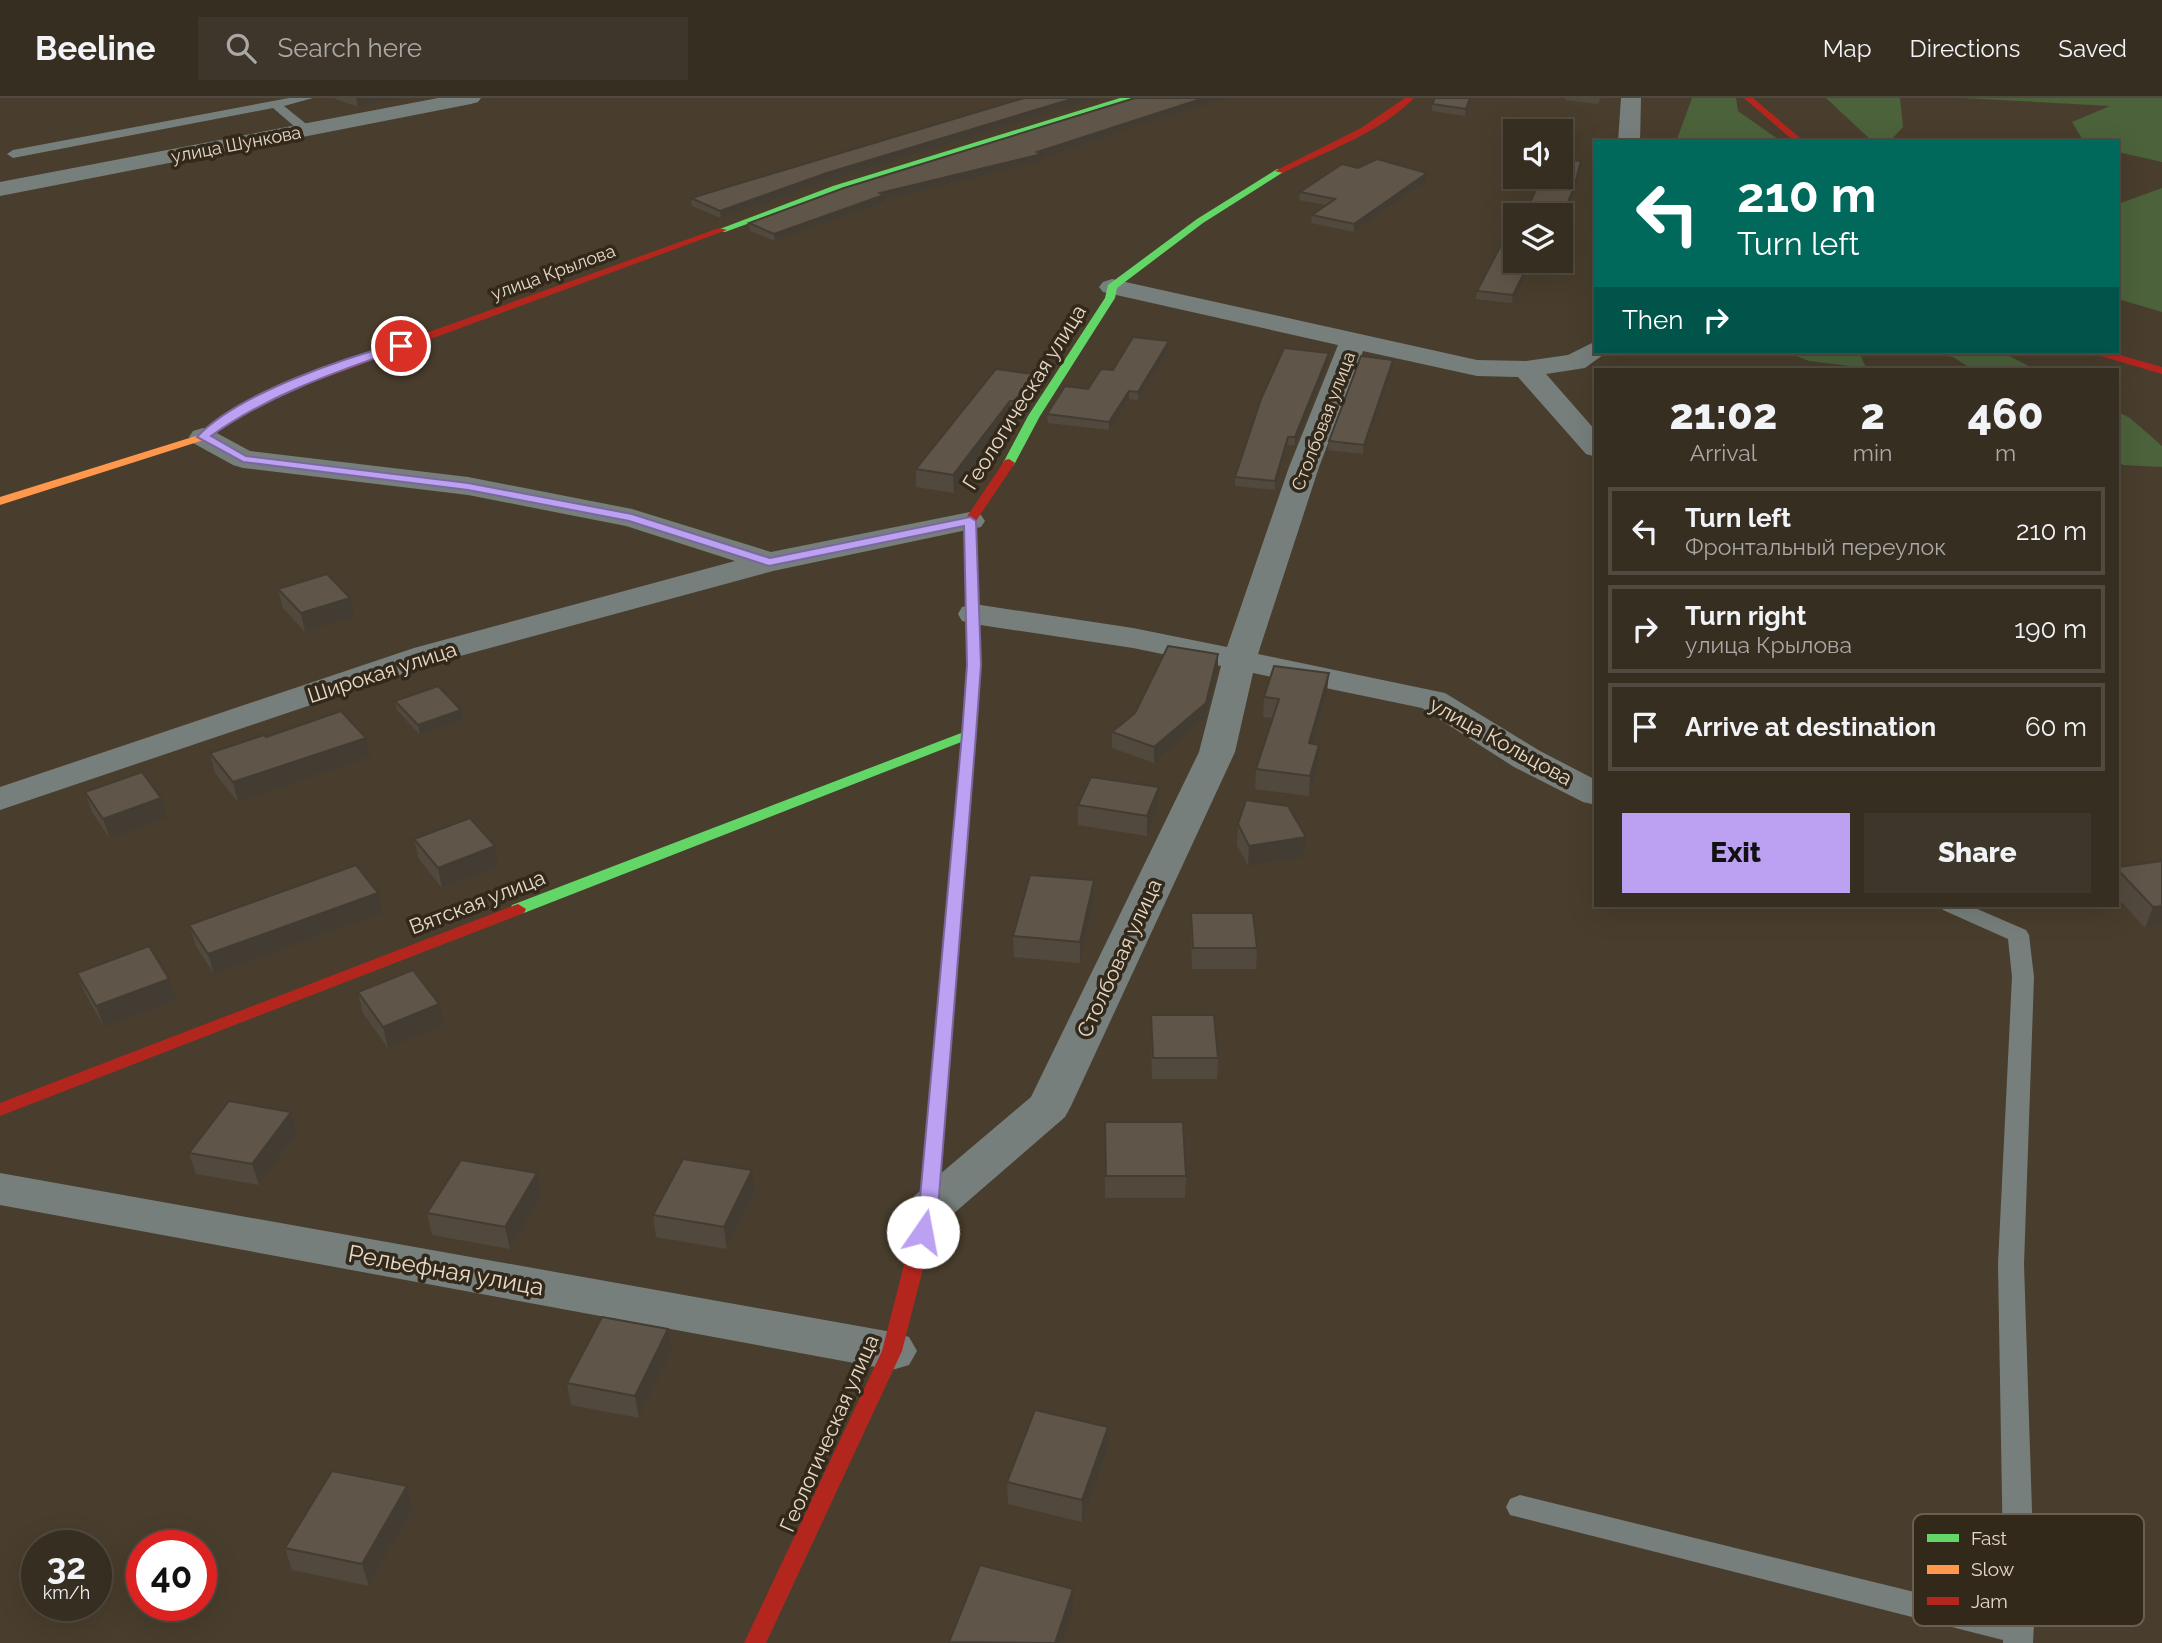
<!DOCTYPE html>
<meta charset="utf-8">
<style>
:root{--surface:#372e22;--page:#3e362a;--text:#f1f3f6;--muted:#aaa8a5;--line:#514a40;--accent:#bca0f2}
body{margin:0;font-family:Raleway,sans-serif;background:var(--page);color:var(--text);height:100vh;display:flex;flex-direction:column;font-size:26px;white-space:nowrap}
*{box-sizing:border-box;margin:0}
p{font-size:23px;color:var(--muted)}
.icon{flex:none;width:38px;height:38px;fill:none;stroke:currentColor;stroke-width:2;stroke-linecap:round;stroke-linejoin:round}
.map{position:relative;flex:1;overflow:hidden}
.sheet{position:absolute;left:1594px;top:270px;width:525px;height:539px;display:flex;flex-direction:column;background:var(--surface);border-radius:0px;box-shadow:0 7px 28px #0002,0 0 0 2px var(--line)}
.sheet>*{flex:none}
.guide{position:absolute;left:1594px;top:42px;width:525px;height:214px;border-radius:0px;box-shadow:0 7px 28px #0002,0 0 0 2px var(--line);background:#00695c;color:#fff;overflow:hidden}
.tools{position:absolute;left:1503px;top:21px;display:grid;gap:14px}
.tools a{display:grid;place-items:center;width:70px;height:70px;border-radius:0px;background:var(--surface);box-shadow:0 7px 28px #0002,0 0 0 2px var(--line);font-size:35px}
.speed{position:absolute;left:21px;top:1432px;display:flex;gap:14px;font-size:35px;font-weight:700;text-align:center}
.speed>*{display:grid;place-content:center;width:91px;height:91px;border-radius:50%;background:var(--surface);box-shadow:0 7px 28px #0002,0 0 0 2px var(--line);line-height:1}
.speed small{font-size:18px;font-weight:400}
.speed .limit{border:10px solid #d22;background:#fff;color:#111}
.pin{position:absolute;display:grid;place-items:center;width:60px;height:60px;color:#fff;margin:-30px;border:4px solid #fff;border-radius:50%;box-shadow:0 2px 7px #0007}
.me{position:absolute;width:77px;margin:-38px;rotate:12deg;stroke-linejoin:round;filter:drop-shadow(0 0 5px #0008)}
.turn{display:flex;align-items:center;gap:24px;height:147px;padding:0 28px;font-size:32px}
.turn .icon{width:91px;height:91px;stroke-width:2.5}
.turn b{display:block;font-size:49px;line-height:60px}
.then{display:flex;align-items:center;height:66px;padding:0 28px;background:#0003;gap:14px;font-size:26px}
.eta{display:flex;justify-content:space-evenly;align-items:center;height:119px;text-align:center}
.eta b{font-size:42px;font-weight:800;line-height:49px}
.cta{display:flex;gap:14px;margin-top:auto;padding:14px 28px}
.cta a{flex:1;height:80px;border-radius:0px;background:var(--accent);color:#111;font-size:28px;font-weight:800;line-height:80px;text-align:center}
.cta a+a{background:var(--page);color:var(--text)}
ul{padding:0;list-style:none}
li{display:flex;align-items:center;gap:21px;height:88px;margin:0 14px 10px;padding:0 14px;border:4px solid var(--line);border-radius:0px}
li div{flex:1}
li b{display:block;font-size:26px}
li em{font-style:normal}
header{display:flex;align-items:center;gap:42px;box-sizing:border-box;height:98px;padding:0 35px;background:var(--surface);border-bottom:2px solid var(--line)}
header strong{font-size:33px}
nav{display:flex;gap:38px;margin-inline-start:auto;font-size:24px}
.search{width:490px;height:63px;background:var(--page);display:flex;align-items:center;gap:18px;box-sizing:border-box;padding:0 24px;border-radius:0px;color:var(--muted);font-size:26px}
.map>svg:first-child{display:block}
.green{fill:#4c623b}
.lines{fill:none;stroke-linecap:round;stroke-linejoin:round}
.lane{fill:#777f7c;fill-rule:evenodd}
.street{fill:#777f7c;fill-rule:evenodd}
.fast{fill:#63d668;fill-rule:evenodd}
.slow{fill:#ff974d;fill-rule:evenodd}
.jam{fill:#b3261e;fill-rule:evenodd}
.wall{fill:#52493e}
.shaded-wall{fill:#423c32}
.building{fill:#5f5548;stroke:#423c32;stroke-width:2}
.route{fill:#bca0f2;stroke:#7a689d;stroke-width:2}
.labels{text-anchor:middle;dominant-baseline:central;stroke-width:7;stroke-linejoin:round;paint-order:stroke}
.far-street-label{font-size:18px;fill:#e7d9c7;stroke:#33291b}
.street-label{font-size:21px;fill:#e7d9c7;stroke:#33291b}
.near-street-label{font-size:24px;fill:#e7d9c7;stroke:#33291b}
.key{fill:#33291b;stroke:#695e4f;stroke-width:2}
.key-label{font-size:19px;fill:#e7d9c7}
</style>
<header>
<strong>Beeline</strong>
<div class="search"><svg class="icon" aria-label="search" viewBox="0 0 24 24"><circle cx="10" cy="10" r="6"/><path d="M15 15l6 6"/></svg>Search here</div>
<nav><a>Map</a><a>Directions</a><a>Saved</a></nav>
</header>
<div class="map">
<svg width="2162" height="1545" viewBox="0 0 2162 1545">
<rect width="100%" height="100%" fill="#493e2d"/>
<g class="green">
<path d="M1692 0H1736L1738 13 1782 44H1676Z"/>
<path d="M1826 0H1900L1903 29 1889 44H1873Z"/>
<path d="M1963 0H2162V64L2118 54V44H2084L2072 24 2110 8Z"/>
<path d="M2162 90V214L2118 201V106Z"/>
<path d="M1786 254H1859L1866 270 1809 263Z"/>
<path d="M1927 254H2002L2034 271H1972L1953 259Z"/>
<path d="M2118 314 2130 320 2162 348V369L2123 367 2118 363Z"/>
</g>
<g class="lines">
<g class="lane">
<path d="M289 0H313L284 8 310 29V35H302L273 10 13 60 7 56 13 52Z"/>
<path d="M1940 807H1968L2026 832 2029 837 2034 879 2024 1166 2035 1506 2033 1545H2003V1542L1510 1417 1506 1409 1510 1401 1520 1397 2004 1516 1998 1166 2012 879 2008 841 1943 812Z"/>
</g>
<g class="street">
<path d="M438 0H481L478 4 471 6 0 98V84Z"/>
<path d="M1621 0H1641L1640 44H1618Z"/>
<path d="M1112 181 1477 262 1526 263 1568 257 1596 243V254H1607L1585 270 1546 276 1596 333V359L1586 356 1518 279 1477 278 1363 253 1319 369 1258 556 1445 595 1540 653 1596 682V707L1583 704 1514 669 1422 610 1253 575 1235 654 1071 1008 1065 1019 945 1123 929 1128 913 1123 906 1111 913 1099 1031 999 1199 654 1221 568 1133 550 974 526 962 523 958 516 962 509 974 506 1133 530 1227 549 1289 369 1338 247 1103 194 1099 189 1103 184Z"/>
<path d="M203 330 213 333 250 353 468 379 632 411 771 454 970 414 981 417 985 423 981 429 773 473 438 564 0 712V689L414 550 735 463 626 428 468 397 243 370 233 367 193 345 189 339 193 333Z"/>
<path d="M0 1075 892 1234 909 1239 917 1253 909 1267 892 1272 0 1107Z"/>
</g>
<g class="fast">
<path d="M1120 0H1133L839 92 725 134 717 132 833 88Z"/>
<path d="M1277 71 1285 73 1203 125 1117 190 1115 200 1040 318 1015 365 1013 368H1005L1003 365 1028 318 1105 200 1108 187 1197 121Z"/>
<path d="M969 632 976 636 974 639 524 815 518 816 510 811 512 807Z"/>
<path d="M965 686 972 690 938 1111 927 1155 924 1160 917 1162 910 1160 907 1155 920 1111 958 690Z"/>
</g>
<path class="slow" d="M277 291 281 292V296L241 316 207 341 0 407V399L199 337 233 312Z"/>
<g class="jam">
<path d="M1405 0H1414C1379 36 1327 52 1283 75L1275 73 1361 30Z"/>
<path d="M1744 0H1753L1805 44H1795Z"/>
<path d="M719 130 727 132 281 296 271 294 292 283Z"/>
<path d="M2093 254H2109L2162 269V276L2094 256Z"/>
<path d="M1009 361 1015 365 976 423 980 567 972 690 965 694 958 690 966 567 964 423 1005 362Z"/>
<path d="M518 806 526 811 524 815 0 1018V1005Z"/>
<path d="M917 1148 924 1150 927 1155 902 1253 766 1545H744L882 1253 907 1155 910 1150Z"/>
</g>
</g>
<g class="wall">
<path d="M333 0H405L358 9Z"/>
<path d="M1024 0H1098L827 83 721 120 692 108 691 100Z"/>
<path d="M1435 0H1472L1465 18 1432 13V6Z"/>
<path d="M1566 0H1601L1598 6 1565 2Z"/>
<path d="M1117 34V36L1042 60V63L884 102V105L775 143 750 133 749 125Z"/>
<path d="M1358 70 1427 83 1354 134 1311 125 1312 117 1326 107 1299 102 1300 94Z"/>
<path d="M1516 163H1533L1512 205 1476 201 1477 193Z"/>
<path d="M1169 251 1138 302 1129 301 1109 332 1048 325 1047 316 1088 291 1113 272Z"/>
<path d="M1329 255V263L1295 348 1287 347 1275 392 1235 388V379Z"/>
<path d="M1393 270 1363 356 1328 352 1329 343Z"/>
<path d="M996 271 1033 293 1016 321 1010 320 954 395 916 389V371Z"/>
<path d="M278 491 350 500 355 518 305 534 283 510Z"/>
<path d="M1218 556V571L1205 620 1154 665 1112 650V634Z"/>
<path d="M1327 594 1313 646 1318 666 1309 698 1255 691 1256 671 1272 620 1263 619 1264 599Z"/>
<path d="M395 603 463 622 420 637 397 612Z"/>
<path d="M266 639 370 659 238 704 215 675 210 655Z"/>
<path d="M1159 689 1158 709 1147 738 1078 727V707Z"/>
<path d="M85 694 167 720 110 741 92 714Z"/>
<path d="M1238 726 1304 759 1248 768 1237 747Z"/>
<path d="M414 741 495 748 499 769 442 790 419 761Z"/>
<path d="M2162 763V827L2145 830 2118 800V769Z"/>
<path d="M1094 802 1080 865 1014 859 1013 838Z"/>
<path d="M382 815 214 876 196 848 189 827Z"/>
<path d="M1191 815 1257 850 1256 871H1192L1191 836Z"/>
<path d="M77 875 176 902 104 929 85 895Z"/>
<path d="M358 894 444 927 388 950 363 915Z"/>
<path d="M1151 917 1218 960 1217 981H1152L1151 938Z"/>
<path d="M1105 1024 1186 1078 1185 1100H1105Z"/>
<path d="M297 1035 259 1087 196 1076 189 1055Z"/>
<path d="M755 1094 727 1151 656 1139 653 1117Z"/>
<path d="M542 1097 510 1151 432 1137 427 1115Z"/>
<path d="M668 1231 672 1253 639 1320 571 1307 567 1285Z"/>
<path d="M1108 1351 1082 1424 1008 1406 1007 1384Z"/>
<path d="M407 1388 413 1410 369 1488 292 1472 285 1450Z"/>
</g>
<g class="shaded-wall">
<path d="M356 0H405L358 9Z"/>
<path d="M1075 0H1098L827 83 721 120 720 113 827 75Z"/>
<path d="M1204 0H1226L1117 34V36L1042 60V63L884 102V105L775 143 774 136 880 95 1037 54Z"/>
<path d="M1470 0H1472L1465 18 1466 11Z"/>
<path d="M1581 63 1573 97 1561 126V120Z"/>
<path d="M1427 75V83L1354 134V126Z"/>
<path d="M1530 163H1533L1512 205 1513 197Z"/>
<path d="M1169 243V251L1138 302V294Z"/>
<path d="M1329 255V263L1295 348V339Z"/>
<path d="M1393 262V270L1363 356 1364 347Z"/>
<path d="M1033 276V293L1016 321 1015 303Z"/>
<path d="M1129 293V301L1109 332V324Z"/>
<path d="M1010 303V320L954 395 953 377Z"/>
<path d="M1288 339 1287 347 1275 392V383Z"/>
<path d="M350 500 355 518 305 534 301 515Z"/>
<path d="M1218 556V571L1205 620 1154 665V649Z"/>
<path d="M1329 575 1327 594 1308 665 1309 645Z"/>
<path d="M461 612 463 622 420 637 418 627Z"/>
<path d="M366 640 370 659 238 704 233 684Z"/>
<path d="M1319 647 1318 666 1309 698 1310 678Z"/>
<path d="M1159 689 1158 709 1147 738V718Z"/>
<path d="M161 700 167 720 110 741 103 721Z"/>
<path d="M1306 739 1304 759 1248 768 1249 748Z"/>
<path d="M495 748 499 769 442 790 438 770Z"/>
<path d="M1094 782V802L1080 865V844Z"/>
<path d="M378 795 382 815 214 876 208 856Z"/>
<path d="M2162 808V827L2145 830 2153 809Z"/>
<path d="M169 881 176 902 104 929 96 908Z"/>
<path d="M439 906 444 927 388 950 383 929Z"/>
<path d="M291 1014 297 1035 259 1087 252 1066Z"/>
<path d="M752 1072 755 1094 727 1151 724 1129Z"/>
<path d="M537 1075 542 1097 510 1151 505 1129Z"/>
<path d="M668 1231 672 1253 639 1320 635 1298Z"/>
<path d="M1108 1329V1351L1082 1424V1402Z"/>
<path d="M407 1388 413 1410 369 1488 362 1466Z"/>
<path d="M1073 1491V1513L1062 1545H1055Z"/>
</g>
<g class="building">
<path d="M1024 0H1075L827 75 720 113 691 100Z"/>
<path d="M1135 0H1204L1037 54 1042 56 880 95 884 97 774 136 749 125 844 90Z"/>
<path d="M1435 0H1470L1466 11 1432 6Z"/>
<path d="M1377 61 1427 75 1354 126 1312 117 1335 101 1300 94 1342 66 1358 70Z"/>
<path d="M1561 61 1581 63 1574 90 1561 120V117H1524L1542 79H1561Z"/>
<path d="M1500 149 1516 150V163H1530L1513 197 1477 193Z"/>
<path d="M1133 239 1169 243 1138 294 1129 293 1109 324 1047 316 1065 288 1088 291 1101 271 1113 272Z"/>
<path d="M1284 250 1329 255 1295 339H1288L1275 383 1235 379 1261 301Z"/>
<path d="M1361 258 1393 262 1364 347 1329 343Z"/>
<path d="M996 271 1033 276 1015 303H1010L953 377 916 371Z"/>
<path d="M327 476 350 500 301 515 278 491Z"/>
<path d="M1168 548 1218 556 1206 605 1154 649 1112 634 1135 615Z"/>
<path d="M1274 568 1329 575 1309 645 1319 647 1310 678 1256 671 1279 601 1264 599Z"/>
<path d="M438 588 461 612 418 627 395 603Z"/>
<path d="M341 613 366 640 233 684 210 655 264 637 266 639Z"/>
<path d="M142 674 161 700 103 721 85 694Z"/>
<path d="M1091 679 1159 689 1147 718 1078 707Z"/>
<path d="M1246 702 1288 708 1306 739 1249 748 1238 726Z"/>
<path d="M470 720 495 748 438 770 414 741Z"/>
<path d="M2162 763V808L2153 809 2118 772V769Z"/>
<path d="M356 767 378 795 208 856 189 827Z"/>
<path d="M1030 777 1094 782 1080 844 1013 838Z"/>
<path d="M1191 815H1253L1257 850H1193Z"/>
<path d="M149 848 169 881 96 908 77 875Z"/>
<path d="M413 872 439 906 383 929 358 894Z"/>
<path d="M1151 917H1214L1218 960H1153Z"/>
<path d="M229 1003 291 1014 252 1066 189 1055Z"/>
<path d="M1105 1024H1183L1186 1078H1106Z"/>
<path d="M683 1061 752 1072 724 1129 653 1117Z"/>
<path d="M461 1062 537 1075 505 1129 427 1115Z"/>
<path d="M602 1219 668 1231 635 1298 567 1285Z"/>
<path d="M1035 1312 1108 1329 1082 1402 1007 1384Z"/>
<path d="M332 1373 407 1388 362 1466 285 1450Z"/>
<path d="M980 1467 1073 1491 1055 1545 949 1544Z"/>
</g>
<path class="route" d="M401 245 404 246V250C336 274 270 296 211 338L246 358 468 385 632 416 770 460 970 419 976 423 981 567 976 636 938 1111 929 1139H916L913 1134 919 1111 962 636 967 567 964 428 769 468 629 423 468 392 243 364 197 339C237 296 343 260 401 245Z"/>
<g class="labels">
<g class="far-street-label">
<text transform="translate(236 46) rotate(-11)">улица Шункова</text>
<text transform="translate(553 174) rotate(-20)">улица Крылова</text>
<text transform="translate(1323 323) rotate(-69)">Столбовая улица</text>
</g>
<g class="street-label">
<text transform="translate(1024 299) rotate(-58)">Геологическая улица</text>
<text transform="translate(382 574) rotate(-18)">Широкая улица</text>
<text transform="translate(1501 643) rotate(29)">улица Кольцова</text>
<text transform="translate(477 804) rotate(-21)">Вятская улица</text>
<text transform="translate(1119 860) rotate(-65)">Столбовая улица</text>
<text transform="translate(829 1335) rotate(-66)">Геологическая улица</text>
</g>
<g class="near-street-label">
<text transform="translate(446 1172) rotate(10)">Рельефная улица</text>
</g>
</g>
<rect x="1913" y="1416" width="231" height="112" rx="10" class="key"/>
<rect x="1927" y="1436" width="32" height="8" fill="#63d668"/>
<rect x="1927" y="1467" width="32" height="9" fill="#ff974d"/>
<rect x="1927" y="1499" width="32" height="8" fill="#b3261e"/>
<g class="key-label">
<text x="1971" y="1447">Fast</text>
<text x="1971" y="1478">Slow</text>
<text x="1971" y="1510">Jam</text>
</g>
</svg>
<div class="tools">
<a><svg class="icon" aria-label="sound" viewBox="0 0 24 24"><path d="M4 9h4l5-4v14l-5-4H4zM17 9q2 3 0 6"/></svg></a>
<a><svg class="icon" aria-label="layers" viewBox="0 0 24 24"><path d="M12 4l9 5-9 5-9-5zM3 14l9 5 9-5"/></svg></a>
</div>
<div class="speed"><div>32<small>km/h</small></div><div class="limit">40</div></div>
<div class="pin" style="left:401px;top:248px;background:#d93025"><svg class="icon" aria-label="arrive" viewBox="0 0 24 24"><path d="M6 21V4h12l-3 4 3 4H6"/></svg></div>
<svg class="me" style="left:923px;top:1134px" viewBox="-20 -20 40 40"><circle r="19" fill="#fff"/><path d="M0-13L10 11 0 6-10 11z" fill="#bca0f2"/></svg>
<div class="guide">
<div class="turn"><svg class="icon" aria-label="left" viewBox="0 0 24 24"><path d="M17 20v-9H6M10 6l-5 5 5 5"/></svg><div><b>210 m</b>Turn left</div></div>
<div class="then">Then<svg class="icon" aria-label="right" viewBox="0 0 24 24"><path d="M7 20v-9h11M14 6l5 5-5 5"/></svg></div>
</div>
<section class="sheet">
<div class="eta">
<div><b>21:02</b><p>Arrival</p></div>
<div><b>2</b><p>min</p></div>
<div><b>460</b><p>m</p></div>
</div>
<ul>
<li><svg class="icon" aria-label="left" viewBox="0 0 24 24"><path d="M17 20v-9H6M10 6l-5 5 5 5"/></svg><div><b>Turn left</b><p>Фронтальный переулок</p></div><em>210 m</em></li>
<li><svg class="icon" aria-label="right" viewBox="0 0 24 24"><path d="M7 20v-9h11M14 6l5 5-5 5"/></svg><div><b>Turn right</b><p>улица Крылова</p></div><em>190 m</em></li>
<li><svg class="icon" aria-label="arrive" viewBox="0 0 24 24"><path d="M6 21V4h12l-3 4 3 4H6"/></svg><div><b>Arrive at destination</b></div><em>60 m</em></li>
</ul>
<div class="cta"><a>Exit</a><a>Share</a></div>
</section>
</div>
